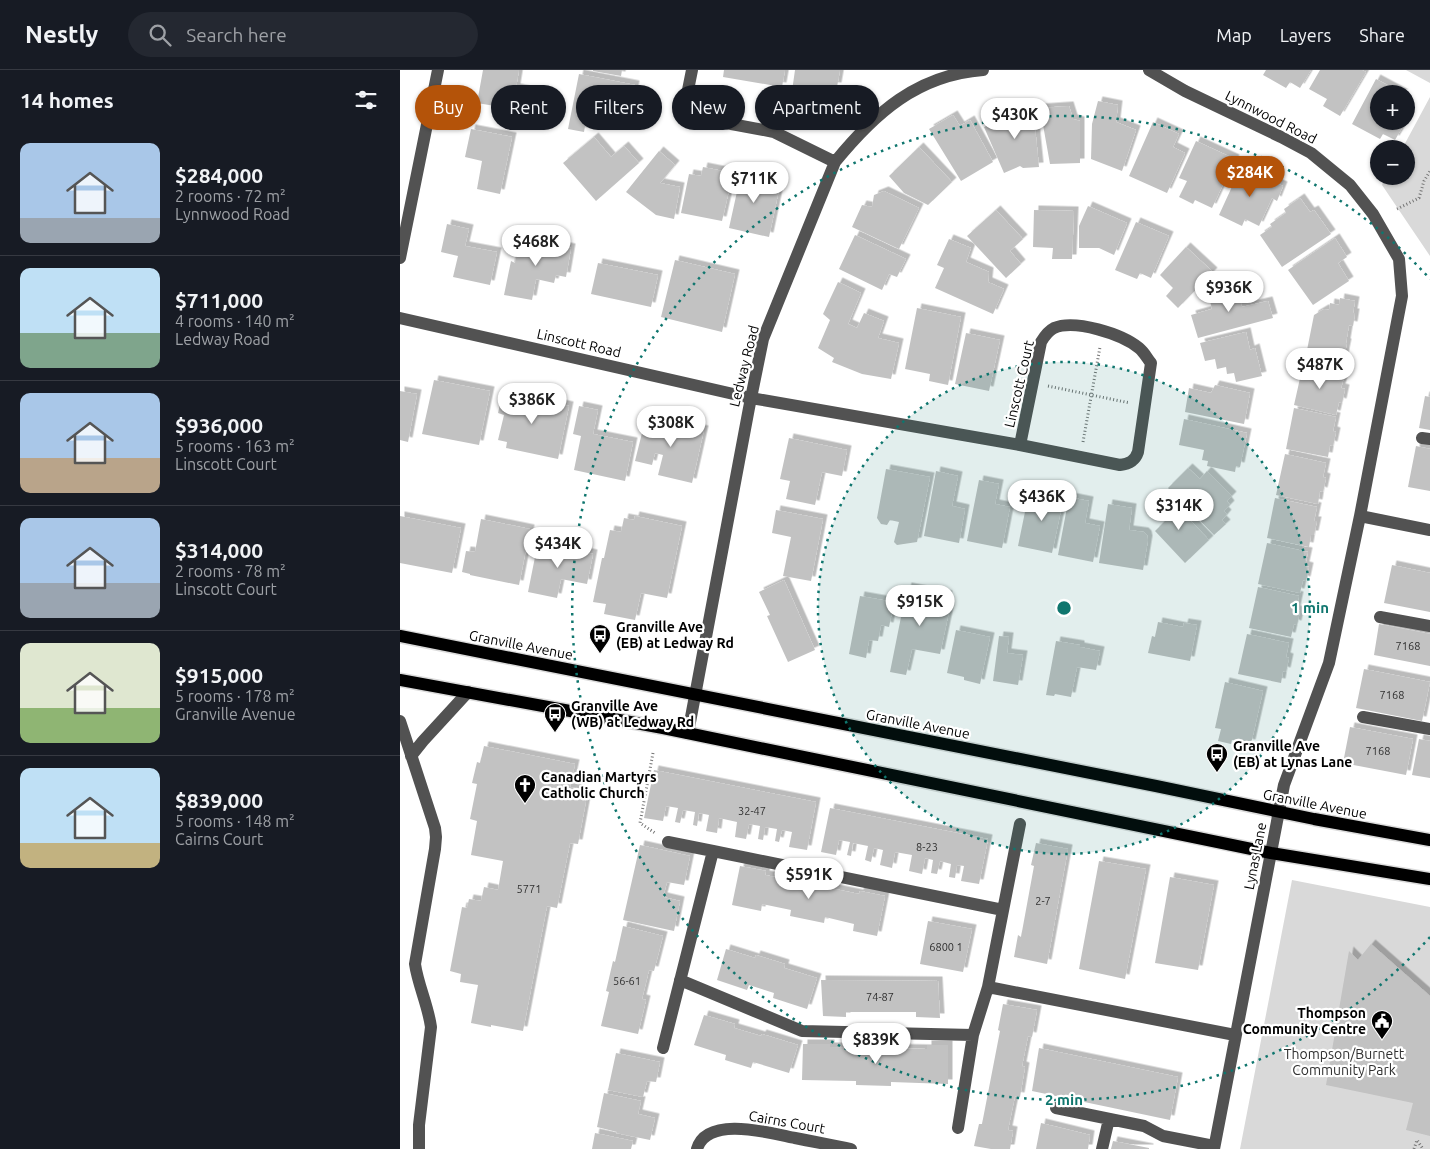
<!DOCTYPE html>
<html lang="en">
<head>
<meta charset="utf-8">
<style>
  :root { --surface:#171b24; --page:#242831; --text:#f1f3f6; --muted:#9ea1a6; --line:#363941; --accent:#b45309 }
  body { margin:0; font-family:Ubuntu,sans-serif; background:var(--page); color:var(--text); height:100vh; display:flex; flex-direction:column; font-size:19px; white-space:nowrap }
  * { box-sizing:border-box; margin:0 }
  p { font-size:16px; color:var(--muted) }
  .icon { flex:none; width:28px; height:28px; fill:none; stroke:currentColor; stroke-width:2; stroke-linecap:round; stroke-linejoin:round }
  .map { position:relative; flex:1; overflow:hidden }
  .sheet { display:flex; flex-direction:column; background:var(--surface); width:400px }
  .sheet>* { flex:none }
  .hud { position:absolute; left:15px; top:15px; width:475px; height:45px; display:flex; gap:10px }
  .fabs { position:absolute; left:970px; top:15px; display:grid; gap:10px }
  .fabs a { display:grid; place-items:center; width:45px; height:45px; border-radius:50%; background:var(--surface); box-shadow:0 1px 4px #0004; font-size:25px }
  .price { position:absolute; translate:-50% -42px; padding:0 11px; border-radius:18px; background:#fff; color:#222; font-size:16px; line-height:32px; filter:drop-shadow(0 1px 2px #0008) }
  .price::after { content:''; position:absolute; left:50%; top:30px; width:15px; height:11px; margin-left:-8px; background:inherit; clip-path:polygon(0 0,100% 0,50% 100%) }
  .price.active { background:var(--accent); color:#fff }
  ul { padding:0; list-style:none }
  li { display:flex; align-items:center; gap:15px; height:125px; padding:0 20px }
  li+li { border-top:1px solid var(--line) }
  li span { display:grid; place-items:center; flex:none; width:140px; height:100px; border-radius:10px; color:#555 }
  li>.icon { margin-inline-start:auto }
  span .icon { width:60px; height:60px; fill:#fffc; stroke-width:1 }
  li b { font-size:21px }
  h2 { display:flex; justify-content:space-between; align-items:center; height:60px; padding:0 20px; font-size:21px }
  .pill { padding:0 18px; border-radius:22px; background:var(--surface); box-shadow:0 1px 4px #0004; font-size:18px; line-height:45px }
  .pill.active { background:var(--accent); color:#fff }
  header { display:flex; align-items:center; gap:30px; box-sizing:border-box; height:70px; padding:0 25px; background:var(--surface); border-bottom:1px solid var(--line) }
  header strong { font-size:24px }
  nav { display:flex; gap:28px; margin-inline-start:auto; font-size:18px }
  .search { width:350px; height:45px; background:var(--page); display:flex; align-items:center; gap:12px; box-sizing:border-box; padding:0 18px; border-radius:28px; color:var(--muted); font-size:19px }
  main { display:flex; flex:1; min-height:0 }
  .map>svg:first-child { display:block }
  .green { fill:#d9d9d9 }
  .building { fill:#c2c2c2; filter:url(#shadow) }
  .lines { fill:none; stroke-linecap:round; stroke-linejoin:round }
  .major-casing { stroke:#dbdbdb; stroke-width:15 }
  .path { stroke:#747474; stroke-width:3; stroke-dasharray:1 2.5; stroke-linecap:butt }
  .minor { stroke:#525252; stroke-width:12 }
  .major { stroke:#000; stroke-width:12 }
  .ring { fill:none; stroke:#0f766e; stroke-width:2.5; stroke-dasharray:2.5 5 }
  .labels { text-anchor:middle; stroke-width:4.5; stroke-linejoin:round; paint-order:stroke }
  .number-label { font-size:11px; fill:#303030 }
  .street-label { font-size:14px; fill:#000; stroke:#fff }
  .poi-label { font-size:14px; font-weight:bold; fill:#000; stroke:#fff; text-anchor:start }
  .park-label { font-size:14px; fill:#303030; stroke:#fff }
  .centre { fill:#0f766e; stroke:#fff; stroke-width:2.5 }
  .ring-label { font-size:15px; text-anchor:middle; font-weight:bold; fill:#0f766e; stroke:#fff; stroke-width:4.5; stroke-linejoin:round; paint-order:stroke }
</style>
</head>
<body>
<header>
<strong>Nestly</strong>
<div class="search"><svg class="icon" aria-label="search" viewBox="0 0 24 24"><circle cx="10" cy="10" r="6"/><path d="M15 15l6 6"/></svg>Search here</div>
<nav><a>Map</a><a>Layers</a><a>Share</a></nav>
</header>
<main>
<section class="sheet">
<h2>14 homes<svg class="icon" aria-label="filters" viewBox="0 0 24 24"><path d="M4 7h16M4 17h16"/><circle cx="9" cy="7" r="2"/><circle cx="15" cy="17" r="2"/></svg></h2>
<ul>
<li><span style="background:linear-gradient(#a9c7e8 75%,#9aa5b1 0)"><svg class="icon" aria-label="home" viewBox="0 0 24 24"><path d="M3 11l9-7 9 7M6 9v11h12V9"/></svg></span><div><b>$284,000</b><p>2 rooms · 72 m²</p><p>Lynnwood Road</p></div></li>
<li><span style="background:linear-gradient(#bfe0f5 65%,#7fa58c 0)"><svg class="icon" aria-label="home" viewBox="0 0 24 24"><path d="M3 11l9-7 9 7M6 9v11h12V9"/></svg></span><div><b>$711,000</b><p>4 rooms · 140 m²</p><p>Ledway Road</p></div></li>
<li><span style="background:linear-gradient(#a9c7e8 65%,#b9a48a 0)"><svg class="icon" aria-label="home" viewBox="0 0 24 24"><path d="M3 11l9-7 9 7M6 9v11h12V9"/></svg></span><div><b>$936,000</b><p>5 rooms · 163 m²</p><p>Linscott Court</p></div></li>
<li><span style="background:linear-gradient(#a9c7e8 65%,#9aa5b1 0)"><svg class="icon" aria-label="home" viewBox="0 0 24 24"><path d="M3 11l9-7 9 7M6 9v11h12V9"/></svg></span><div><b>$314,000</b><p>2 rooms · 78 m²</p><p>Linscott Court</p></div></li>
<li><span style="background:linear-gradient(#dfe7d0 65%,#8fb573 0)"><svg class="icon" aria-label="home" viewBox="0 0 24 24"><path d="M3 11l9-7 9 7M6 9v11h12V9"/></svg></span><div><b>$915,000</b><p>5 rooms · 178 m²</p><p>Granville Avenue</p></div></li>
<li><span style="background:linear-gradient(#bfe0f5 75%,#c2b280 0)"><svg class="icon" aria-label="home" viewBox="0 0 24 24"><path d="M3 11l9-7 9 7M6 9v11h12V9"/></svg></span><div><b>$839,000</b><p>5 rooms · 148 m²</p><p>Cairns Court</p></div></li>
</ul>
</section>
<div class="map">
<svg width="1030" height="1079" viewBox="0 0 1030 1079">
  <defs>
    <filter id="shadow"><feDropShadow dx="4.5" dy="-4.5" stdDeviation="0" flood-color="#0004"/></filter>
  </defs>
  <rect width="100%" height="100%" fill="#fff"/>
  <path class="green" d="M1006,0H1030V13Z
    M1030,27V186L982,115L986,106H1006V79H1002Z
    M892,810L1030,837V1079H840Z"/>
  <path class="building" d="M83,0H119L116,18L135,22L131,42L77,33Z
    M193,0H222L221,6L193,1Z
    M324,0H385L382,17L323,7Z
    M395,0H440L437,17L421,15L419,25L392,21Z
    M866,0H911L900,18L890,12L886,18L863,5Z
    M920,0H962L966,2L940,46L923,36L927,29L909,19Z
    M179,4L235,15L231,36L218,33L214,54L199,52L198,58L185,56L184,62L168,59Z
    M976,9L1004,24H979V51H998L996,55L1002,58L995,70L983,64L980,69L952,54Z
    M698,31L718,35L716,52L736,60L722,101L691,89L692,54Z
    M669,36L673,49L680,51V93L650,94L640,38Z
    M633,37L639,97L623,98L620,96L604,103L584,57L607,47L606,41Z
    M553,45L560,56L570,50L593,92L561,111L529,59Z
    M753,52L779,64L773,77L785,83L767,123L729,106Z
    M71,59L112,67L100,124L77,119L82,91L65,87Z
    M194,67L211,87L224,76L239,93L196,131L163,93Z
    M796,71L835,89L812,138L795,130L793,134L779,127L787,111L779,108Z
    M519,77L552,112L528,135L504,123L489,106Z
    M259,81L275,95L260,113L280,117L274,149L256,145L226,122Z
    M303,97L333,103L322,151L281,143L289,104L301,106Z
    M841,97L883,116L877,131L872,128L859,156L845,149L842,156L819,145Z
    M342,99L364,104L363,111L380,115L369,167L329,158Z
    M484,121L519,138L499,179L452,157L462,135L472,137L474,125Z
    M900,128L910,142L914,140L931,164L882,197L860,165L872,157L870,154L886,143L884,139Z
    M688,136L727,153L714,185L699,178H679V156Z
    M596,140L623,169L610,181L621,194L606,208L567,166Z
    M634,140L674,141L672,189H652L653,178L633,177Z
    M736,152L769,166L751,208L740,203L737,209L715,200Z
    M47,154L69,159L65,176L97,182L90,215L53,207L58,186L41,182Z
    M455,165L506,189L497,207L489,204L482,220L439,199Z
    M120,168L171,178L166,207L156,205L154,213L136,209L132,230L104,225L111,191L115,193Z
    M935,168L947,187L938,193L949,211L913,235L888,200Z
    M549,169L571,178L566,192L589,202L588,212L604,219L593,244L535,218L544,198L537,195Z
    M786,177L813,202L778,238L766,226L773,218L760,205Z
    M275,190L335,204L322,262L261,247Z
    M198,193L258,205L251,237L191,224Z
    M438,212L461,223L448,254L457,258L464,243L484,251L478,268L499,273L491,309L462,304L432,292L434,288L418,278L430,250L423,244Z
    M836,216L842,237L868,231L873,248L798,268L791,245L812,239L808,223Z
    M940,228L955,231L953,243H955L953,256L949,255L946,273H947L942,297L905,290L914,245L924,239L929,240L930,233L939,235Z
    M517,238L561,247L548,315L529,311L530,304L505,299Z
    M846,262L850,280L855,278L862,306L836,312L834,303L827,304L826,297L817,299L815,289L805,291L800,273Z
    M566,263L600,270L589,321L555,314Z
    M903,295L945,304L941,318L945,319L942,333L939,332L936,345L894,335Z
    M34,310L90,321L79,375L22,364Z
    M815,315L850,323L844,354L785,342L789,318L811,323Z
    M0,321L17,324L8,372L0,370Z
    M103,321L169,336L158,389L106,378L107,372L98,370L104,345L98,343Z
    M1025,326L1030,327V360L1019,358Z
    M179,336L198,340L193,364L233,372L225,411L174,400L181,366L173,364Z
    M894,338L936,347L933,361L936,362L933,376L930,375L928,387L886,379Z
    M246,347L304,360L292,413L258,405L263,385L255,383L252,395L235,391Z
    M784,349L847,363L840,397L836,396L835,402L807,396L808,391L802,390L804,380L779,375Z
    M389,368L447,380L442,406L422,402L415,435L386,429L390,411L380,409Z
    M1016,376L1030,379V421L1008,417Z
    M885,384L926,393L923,407L926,408L923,422L920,421L918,434L876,425Z
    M788,398L800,409L807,401L832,426L827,431L830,435L824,441L827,444L822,450L826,454L814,465L768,418Z
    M486,399L530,407L517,472L497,475L494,472L499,452L490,450L487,455L481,454L477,448Z
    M536,401L558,406L552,436L565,439L559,473L524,466Z
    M579,410L599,414L595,434L610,437L602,478L567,471Z
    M637,420L664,426L652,483L618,476L626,437L633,439Z
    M669,427L689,431L685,453L700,456L693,492L658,485Z
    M768,427L809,470L785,493L755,461L765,451L754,439Z
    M875,428L917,437L914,451H917L914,465H911L909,477L867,468Z
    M708,434L732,438L729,460L744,462L747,465L748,470L743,500L699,493Z
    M376,440L423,449L411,511L383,506L391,467L372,463Z
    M0,446L61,458L52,503L0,493Z
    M235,446L282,456L267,528L241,523L235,550L204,544L206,534L193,532L202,488H204L210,460L221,462L224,448L234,450Z
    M81,449L130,459L119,515L70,505V504L62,502L66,481L75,482Z
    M138,472L193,484L187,514L161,509L157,528L128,522Z
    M867,473L908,482L905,496L909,497L906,511L903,510L900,523L858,514Z
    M992,495L1030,503V542L984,533Z
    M384,510L415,580L388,592L367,546L370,545L359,522Z
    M507,517L548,525L545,536L550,537L540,584L512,579L506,605L490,602Z
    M858,517L899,526L896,540L900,541L897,555L894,554L891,567L849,558Z
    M460,526L494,532L489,557L481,555L478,571L469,570L466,588L449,584Z
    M758,552L783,557L784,553L797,555L790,591L748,583L752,566L755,567Z
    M979,554L1030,564V596L974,585Z
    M556,560L590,567L580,614L564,610V607L547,603Z
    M847,564L889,573L886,587L889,588L886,602L883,601L881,613L838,604Z
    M599,566L609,567L607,583L623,585L618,615L593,611Z
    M656,571L680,575V577L700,581L696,600L677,597L671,627L655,624L654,626L646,625Z
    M964,599L1030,612L1022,651L956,638Z
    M825,612L863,621L851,674L832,670L831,674L818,671L821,659L815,658Z
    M950,657L1013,669L1006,705L943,693Z
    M1019,669L1030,671V708L1012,705Z
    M84,676L175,694L170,717L180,719L178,729L186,731L178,774L170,773L157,838L147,836L123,961L91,955V957L71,953L78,915L60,912L61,904L50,901L62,837L67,838L69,829L81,831L84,817L98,820L103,791L71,785L77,751L70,749L77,714L72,713L77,692L80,693Z
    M254,700L416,732L407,780L389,777L392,762L382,760L379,772L375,771L377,759L365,757L363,770L358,769L360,756L349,754L346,769L335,767L337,752L319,748L317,763L306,761L309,745L299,743L297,756L293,755L295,742L283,740L280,753L275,752L278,738L266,736L263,751L244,748Z
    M430,738L588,769L579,814L561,811L564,796L557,795L555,808L549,807L551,794L540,791L537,804L531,803L533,790L525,788L522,804L509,801L512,785L495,782L492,798L480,795L483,780L474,778L471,792L465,790L468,776L453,773L451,786L447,785L450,772L439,770L436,785L421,782Z
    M636,773L668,779L647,894L614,887L618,865L621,867L634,796L631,795Z
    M240,775L290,786L284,815L267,812L263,827L280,831L274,861L223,850Z
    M699,791L746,799L725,909L679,899Z
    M340,796L366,801L365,805L396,811V809L430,816V818L459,824L460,821L485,826L477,866L453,861L454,854L425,847L424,853L390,846L391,840L362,834L361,841L332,835Z
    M770,807L814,815L798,900L755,893Z
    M528,851L572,859L563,902L520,894Z
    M223,856L263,866L254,901L249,900L242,929L246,930L238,964L201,956L209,922L206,921L213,891L215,892Z
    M971,874L1030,926V1066L1006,1060L1013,1033L926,1015L949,881L958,890Z
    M326,879L355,888L356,885L385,894L384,898L417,908L407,939L373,928L374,923L349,915L347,920L317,910Z
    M421,910L538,911L540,948L516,947V942H446V947L423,946Z
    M603,934L637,940L632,967L628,966L622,996L625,997L620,1027L615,1026L608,1060L613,1061L610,1079H591L574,1076L579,1054H582L600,961L598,960Z
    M304,945L335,954L334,958L361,966L362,964L398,975L389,1003L353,992L351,998L325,990L326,985L294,975Z
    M403,974H430V977L527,979V975H548V1014L491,1012V1016L456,1015V1011L402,1010Z
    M639,978L778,1007L770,1050L632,1021Z
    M216,983L260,992L256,1012L247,1011L243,1027L208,1020Z
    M204,1023L241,1031L238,1044L255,1048L250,1070L216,1063L217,1062L197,1057Z
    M641,1053L690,1065L688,1079H636Z
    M195,1063L233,1071L231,1079H192Z
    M713,1071L749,1078V1079H711Z"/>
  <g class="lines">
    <g class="major-casing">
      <path id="major" d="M0,566L756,716L914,749L1030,770
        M0,610L263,658L871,783L1030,809"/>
    </g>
    <path class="path" d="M997,139L1019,128L1024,111L1030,101
      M648,316L730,333
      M683,372L700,277
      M253,683L240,753L255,763
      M1014,1079L1017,1070L1023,1079"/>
    <path class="minor" d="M292,0L283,45L374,62L435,92
      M749,0L785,21L881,67L911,83L950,115L973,144L999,189L1002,226L960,446L929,593L884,715L814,1079
      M0,188L38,0
      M0,248L351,328L620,375L720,395C729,394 735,391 738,382L751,293C747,288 744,282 739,278C722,264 675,249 654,258C648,261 644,267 641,272L620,375
      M1022,368L1030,369
      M960,446L1030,460
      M980,547L1030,556
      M963,647L1030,659
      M0,651L35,758L36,767L35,779L15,894C18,915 28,935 31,957L19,1055V1079
      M288,663L349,338L363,269L435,92C475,43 517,5 583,0
      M11,686L23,671L68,622
      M268,772L313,781
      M280,910L402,961L573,965
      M588,917L835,965
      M263,978L313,781L603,840
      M656,1038L744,1056L763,1066L814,1076
      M558,1058L573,965L588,917L620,754
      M297,1079C307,1045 370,1063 395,1068C414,1072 432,1075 451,1079
      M702,1079L709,1049"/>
    <use href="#major" class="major"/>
  </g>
  <circle cx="664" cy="538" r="246" fill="#0f766e" fill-opacity=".12"/>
  <g class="ring">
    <circle cx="664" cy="538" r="246"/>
    <path d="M1030 867A492 492 0 1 1 1030 209"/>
  </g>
  <defs>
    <g id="bus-pin" transform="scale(1.125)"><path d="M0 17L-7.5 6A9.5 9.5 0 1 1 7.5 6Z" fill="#000" stroke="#fff"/><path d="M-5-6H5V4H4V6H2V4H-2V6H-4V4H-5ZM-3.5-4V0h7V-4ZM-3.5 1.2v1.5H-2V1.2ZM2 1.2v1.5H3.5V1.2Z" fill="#fff"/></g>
    <g id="church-pin" transform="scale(1.125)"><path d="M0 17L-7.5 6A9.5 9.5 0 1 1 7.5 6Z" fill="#000" stroke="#fff"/><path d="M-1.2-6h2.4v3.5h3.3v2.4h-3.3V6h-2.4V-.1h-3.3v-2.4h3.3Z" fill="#fff"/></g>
    <g id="civic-pin" transform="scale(1.125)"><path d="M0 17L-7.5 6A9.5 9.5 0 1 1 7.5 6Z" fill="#000" stroke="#fff"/><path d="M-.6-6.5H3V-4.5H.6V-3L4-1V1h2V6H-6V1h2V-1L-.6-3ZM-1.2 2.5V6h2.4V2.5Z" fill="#fff"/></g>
  </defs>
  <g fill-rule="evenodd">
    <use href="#bus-pin" x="200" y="565"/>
    <use href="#bus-pin" x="155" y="644"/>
    <use href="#bus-pin" x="817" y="684"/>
    <use href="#church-pin" x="125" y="715"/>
    <use href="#civic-pin" x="982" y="951"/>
  </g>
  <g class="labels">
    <g class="number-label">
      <text x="1008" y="580">7168</text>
      <text x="992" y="629">7168</text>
      <text x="978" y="685">7168</text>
      <text x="352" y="745">32-47</text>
      <text x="527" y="781">8-23</text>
      <text x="129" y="823">5771</text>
      <text x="643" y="835">2-7</text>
      <text x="546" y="881">6800 1</text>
      <text x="227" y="915">56-61</text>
      <text x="480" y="931">74-87</text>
    </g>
    <g class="street-label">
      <text transform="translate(871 47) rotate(27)" y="5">Lynnwood Road</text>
      <text transform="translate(179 273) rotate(13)" y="5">Linscott Road</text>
      <text transform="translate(344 296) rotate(-76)" y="5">Ledway Road</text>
      <text transform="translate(619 314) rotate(-77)" y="5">Linscott Court</text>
      <text transform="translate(121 575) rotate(11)" y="5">Granville Avenue</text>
      <text transform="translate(518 654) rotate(11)" y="5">Granville Avenue</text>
      <text transform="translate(915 734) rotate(11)" y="5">Granville Avenue</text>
      <text transform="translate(855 786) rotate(-79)" y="5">Lynas Lane</text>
      <text transform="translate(387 1052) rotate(10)" y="5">Cairns Court</text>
    </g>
    <g class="poi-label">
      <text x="216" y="562">Granville Ave<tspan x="216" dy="16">(EB) at Ledway Rd</tspan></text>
      <text x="171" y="641">Granville Ave<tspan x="171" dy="16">(WB) at Ledway Rd</tspan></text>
      <text x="833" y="681">Granville Ave<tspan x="833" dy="16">(EB) at Lynas Lane</tspan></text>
      <text x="141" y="712">Canadian Martyrs<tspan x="141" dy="16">Catholic Church</tspan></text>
      <text x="966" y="948" text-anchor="end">Thompson<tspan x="966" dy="16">Community Centre</tspan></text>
    </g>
    <g class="park-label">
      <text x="944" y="989">Thompson/Burnett<tspan x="944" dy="16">Community Park</tspan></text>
    </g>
  </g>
  <circle cx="664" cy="538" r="8" class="centre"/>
  <g class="ring-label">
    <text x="910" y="543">1 min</text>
    <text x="664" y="1035">2 min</text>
  </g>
</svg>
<div class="fabs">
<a>+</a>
<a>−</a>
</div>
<b class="price" style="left:615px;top:70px">$430K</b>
<b class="price active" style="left:850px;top:128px">$284K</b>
<b class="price" style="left:354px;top:134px">$711K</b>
<b class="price" style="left:136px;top:197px">$468K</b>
<b class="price" style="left:829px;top:243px">$936K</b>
<b class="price" style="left:920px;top:320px">$487K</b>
<b class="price" style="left:132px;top:355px">$386K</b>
<b class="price" style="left:271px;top:378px">$308K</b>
<b class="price" style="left:642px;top:452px">$436K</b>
<b class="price" style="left:779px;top:461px">$314K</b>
<b class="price" style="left:158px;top:499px">$434K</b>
<b class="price" style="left:520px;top:557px">$915K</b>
<b class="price" style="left:409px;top:830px">$591K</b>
<b class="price" style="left:476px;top:995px">$839K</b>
<div class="hud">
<a class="pill active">Buy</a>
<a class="pill">Rent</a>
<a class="pill">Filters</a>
<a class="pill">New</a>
<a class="pill">Apartment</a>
</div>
</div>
</main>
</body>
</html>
